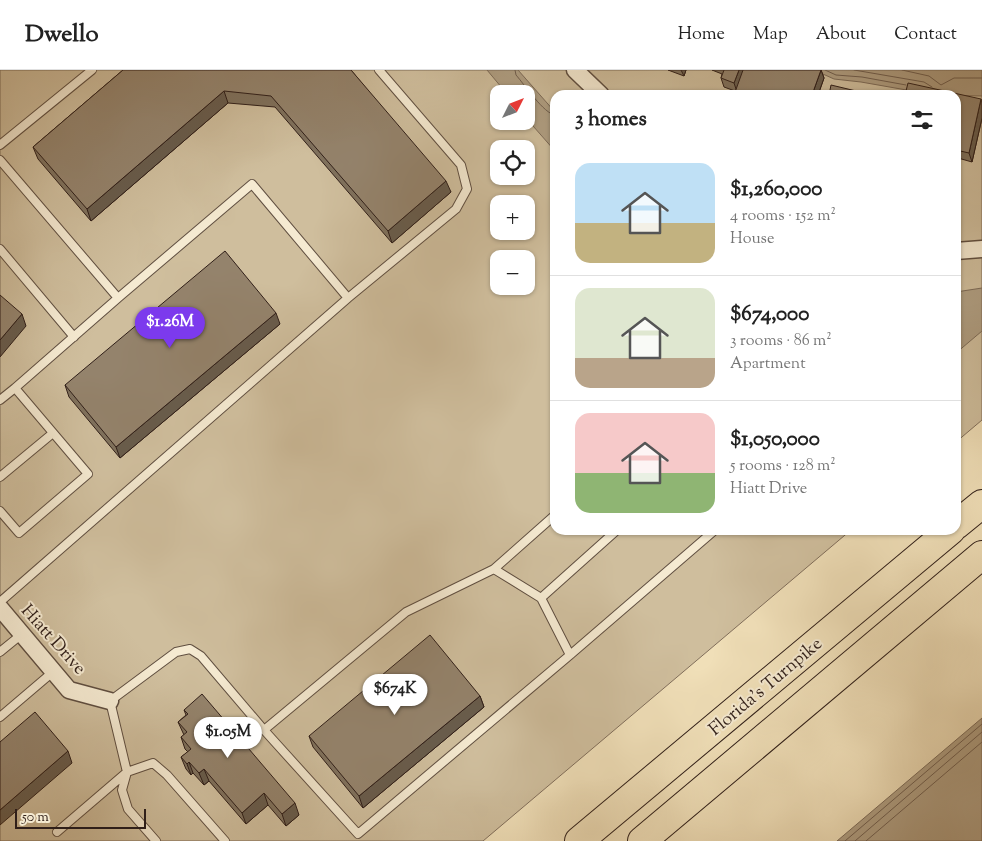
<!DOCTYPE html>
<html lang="en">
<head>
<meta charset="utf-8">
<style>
  :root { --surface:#fff; --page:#f6f6f6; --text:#222; --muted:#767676; --line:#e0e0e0; --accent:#7c3aed }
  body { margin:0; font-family:"Sorts Mill Goudy",serif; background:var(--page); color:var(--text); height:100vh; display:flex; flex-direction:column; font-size:19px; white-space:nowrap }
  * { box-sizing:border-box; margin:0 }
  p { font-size:16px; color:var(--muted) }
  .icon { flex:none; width:28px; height:28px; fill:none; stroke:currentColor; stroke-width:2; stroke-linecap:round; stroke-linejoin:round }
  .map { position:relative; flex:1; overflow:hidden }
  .details { position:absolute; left:550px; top:20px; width:411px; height:445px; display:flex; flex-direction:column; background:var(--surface); border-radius:15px; box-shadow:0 1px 4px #0004 }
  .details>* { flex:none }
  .needle { width:32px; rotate:48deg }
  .fabs { position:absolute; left:490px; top:15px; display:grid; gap:10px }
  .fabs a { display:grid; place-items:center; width:45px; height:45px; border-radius:10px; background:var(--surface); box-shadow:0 1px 4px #0004; font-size:25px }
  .scale { position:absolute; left:15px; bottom:12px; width:131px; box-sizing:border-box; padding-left:5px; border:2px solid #301f19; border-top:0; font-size:14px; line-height:18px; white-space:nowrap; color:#301f19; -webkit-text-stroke:4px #f5ead1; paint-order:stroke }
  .price { position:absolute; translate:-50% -42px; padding:0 11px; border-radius:18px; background:#fff; color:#222; font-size:16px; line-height:32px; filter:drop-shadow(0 1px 2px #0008) }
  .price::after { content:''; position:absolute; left:50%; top:30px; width:15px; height:11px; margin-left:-8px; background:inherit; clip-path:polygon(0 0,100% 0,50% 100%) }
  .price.on { background:var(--accent); color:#fff }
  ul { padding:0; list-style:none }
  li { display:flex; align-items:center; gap:15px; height:125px; padding:0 25px }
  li+li { border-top:1px solid var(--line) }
  li span { display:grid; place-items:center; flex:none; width:140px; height:100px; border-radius:15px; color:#555 }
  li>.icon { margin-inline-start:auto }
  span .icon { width:60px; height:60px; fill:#fffc; stroke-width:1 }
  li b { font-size:21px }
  h2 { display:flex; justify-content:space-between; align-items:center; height:60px; padding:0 25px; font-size:21px }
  header { display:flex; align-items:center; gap:30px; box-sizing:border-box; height:70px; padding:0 25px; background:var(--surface); border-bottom:1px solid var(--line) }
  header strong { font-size:24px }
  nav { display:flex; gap:28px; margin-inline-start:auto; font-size:18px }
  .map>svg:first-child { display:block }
  .green { fill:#cfbe9d; stroke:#806e5b; fill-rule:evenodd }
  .water { fill:#af9e82; stroke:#7c6b58 }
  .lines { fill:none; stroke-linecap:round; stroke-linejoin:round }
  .shore { stroke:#705e4e; stroke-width:1 }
  .service-casing { stroke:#604f41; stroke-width:10 }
  .minor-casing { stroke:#604f41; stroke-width:19 }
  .motorway-casing { stroke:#301f19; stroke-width:30 }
  .service { stroke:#f5ead1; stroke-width:8 }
  .minor { stroke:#f5ead1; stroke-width:16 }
  .motorway { stroke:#f0dfb8; stroke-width:28 }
  .wall { fill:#7f715d; stroke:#301f19 }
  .shaded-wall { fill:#685c4c; stroke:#301f19 }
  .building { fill:#94836c; stroke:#301f19 }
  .labels { text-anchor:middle; stroke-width:4; stroke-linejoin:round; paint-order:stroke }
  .street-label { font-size:18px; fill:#301f19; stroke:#f5ead1 }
</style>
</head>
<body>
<header>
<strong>Dwello</strong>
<nav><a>Home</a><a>Map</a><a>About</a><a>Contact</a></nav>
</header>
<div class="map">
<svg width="982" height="771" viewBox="0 0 982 771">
  <rect width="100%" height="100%" fill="#f0dfb8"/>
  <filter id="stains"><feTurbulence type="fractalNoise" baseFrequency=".004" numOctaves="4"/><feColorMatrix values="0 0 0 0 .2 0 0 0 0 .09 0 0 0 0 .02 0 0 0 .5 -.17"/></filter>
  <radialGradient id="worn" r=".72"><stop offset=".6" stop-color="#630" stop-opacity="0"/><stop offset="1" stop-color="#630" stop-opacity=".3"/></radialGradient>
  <path class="green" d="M0,0H982V350L956,372V25H555V460H851L483,771H0ZM499,24H526V51H499ZM499,79H526V106H499ZM499,134H526V161H499ZM499,189H526V216H499Z"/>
  <path class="water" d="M487,0H518L555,42V81L526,48V24H507Z
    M814,0H982V26L935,25L861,12L834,9Z
    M982,218V261L956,283V222Z
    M982,648V771H837Z"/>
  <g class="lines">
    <path class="shore" d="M515,0L516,5C524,14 544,44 555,45
      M825,0L836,5L862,7L906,15
      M854,0L924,12L932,17
      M902,0L929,6L941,15L954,8H982
      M845,771L982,654
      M855,771L982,662
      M866,771L982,672"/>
    <g class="service-casing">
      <path id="service" d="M0,75L92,0
        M0,90L118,228L252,114L348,228L456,139L467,119L461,95L379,0
        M0,179L74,267
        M15,318L118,228
        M0,330L15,318L88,404L19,463L0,441
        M0,407L53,363
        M494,499L541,528L570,585
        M541,528L617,460
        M0,532L348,228
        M0,582L22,564
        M0,647L54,601
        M264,660L406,542L494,499L555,445
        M57,762L127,702L110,631L176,582L190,579L201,586L264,660L358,764L570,585L715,460
        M156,771L128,739L122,720L127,702L153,693L167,705L225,771"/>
    </g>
    <g class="minor-casing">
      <path id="minor" d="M575,0L601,25
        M956,181L982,179
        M0,538L69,620L110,631"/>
    </g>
    <g class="motorway-casing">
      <path id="motorway" d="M956,455L982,434
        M579,771L951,460
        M642,771L982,485"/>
    </g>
    <use href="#service" class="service"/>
    <use href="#minor" class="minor"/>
    <use href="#motorway" class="motorway"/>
  </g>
  <path class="wall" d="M123,0H351L451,122L392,173L275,37L228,33L91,151L38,89L33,77Z
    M668,0H686L684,6Z
    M712,0H821L824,8L818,25H734L735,21L724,17L721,8L722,4Z
    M956,25L982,33V48L972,92L958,88L956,82Z
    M280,254L120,388L69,327L65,315Z
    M480,626L484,637L363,738L313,677L309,666Z
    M184,640L299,745L286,756L268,735L246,754L209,711L204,715L193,703L191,705L186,699L181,687L188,682L185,679L181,667L184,665L178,652L186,645Z"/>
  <path class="shaded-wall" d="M681,0H686L684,6Z
    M739,0H745L737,22L734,13Z
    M821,0L824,8L818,25H812Z
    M224,21L228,33L91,151L87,139Z
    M981,29L982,33V48L972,92L969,83Z
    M446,111L451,122L392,173L388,161Z
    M276,243L280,254L120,388L116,377Z
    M22,244L26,256L0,287V270Z
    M480,626L484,637L363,738L359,726Z
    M68,681L72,693L0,755V740Z
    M189,692L193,703L191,705L187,694Z
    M204,699L209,711L204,715L199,703Z
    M264,723L268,735L246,754L242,743Z
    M295,733L299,745L286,756L282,744Z"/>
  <path class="building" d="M123,0H351L446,111L388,161L271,26L224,21L87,139L33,77Z
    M724,0H739L734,13L721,8Z
    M743,0H821L812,25H764L753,21L751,25H734Z
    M908,13L981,29L969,83L956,80V75L958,68H956V25H905Z
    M831,15L873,25H829Z
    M225,181L276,243L116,377L65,315Z
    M0,225L22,244L0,270Z
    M430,565L480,626L359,726L309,666Z
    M202,624L295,733L282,744L264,723L242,743L204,699L199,703L189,692L187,694L181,687L191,679L181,667L187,662L178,652L188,644L184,640Z
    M35,642L68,681L0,740V672Z"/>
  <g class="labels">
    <g class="street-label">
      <text transform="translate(54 569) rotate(48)" y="6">Hiatt Drive</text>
      <text transform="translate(765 616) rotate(-40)" y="6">Florida's Turnpike</text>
    </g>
  </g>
  <rect width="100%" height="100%" filter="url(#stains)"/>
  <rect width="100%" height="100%" fill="url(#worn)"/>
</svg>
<div class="fabs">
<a><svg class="needle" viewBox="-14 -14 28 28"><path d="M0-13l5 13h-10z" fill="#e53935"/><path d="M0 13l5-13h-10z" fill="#767676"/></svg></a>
<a><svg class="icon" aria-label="locate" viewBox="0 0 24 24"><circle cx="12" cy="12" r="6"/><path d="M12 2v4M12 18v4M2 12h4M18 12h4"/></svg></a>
<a>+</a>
<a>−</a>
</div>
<div class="scale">50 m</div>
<b class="price on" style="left:170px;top:279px">$1.26M</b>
<b class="price" style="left:395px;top:646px">$674K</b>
<b class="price" style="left:228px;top:689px">$1.05M</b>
<section class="details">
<h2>3 homes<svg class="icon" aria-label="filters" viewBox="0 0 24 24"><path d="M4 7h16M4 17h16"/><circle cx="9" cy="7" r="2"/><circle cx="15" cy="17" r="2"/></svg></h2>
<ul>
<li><span style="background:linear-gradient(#bfe0f5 60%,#c2b280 0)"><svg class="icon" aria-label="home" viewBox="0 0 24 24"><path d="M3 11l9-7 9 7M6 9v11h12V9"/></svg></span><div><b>$1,260,000</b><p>4 rooms · 152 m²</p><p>House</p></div></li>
<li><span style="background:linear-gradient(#dfe7d0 70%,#b9a48a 0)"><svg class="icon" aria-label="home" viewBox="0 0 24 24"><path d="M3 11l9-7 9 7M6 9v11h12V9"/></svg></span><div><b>$674,000</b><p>3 rooms · 86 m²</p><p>Apartment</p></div></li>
<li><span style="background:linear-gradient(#f6c9c9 60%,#8fb573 0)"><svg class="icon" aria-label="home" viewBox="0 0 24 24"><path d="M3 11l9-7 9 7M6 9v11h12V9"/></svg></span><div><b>$1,050,000</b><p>5 rooms · 128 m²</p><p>Hiatt Drive</p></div></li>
</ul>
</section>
</div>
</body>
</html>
